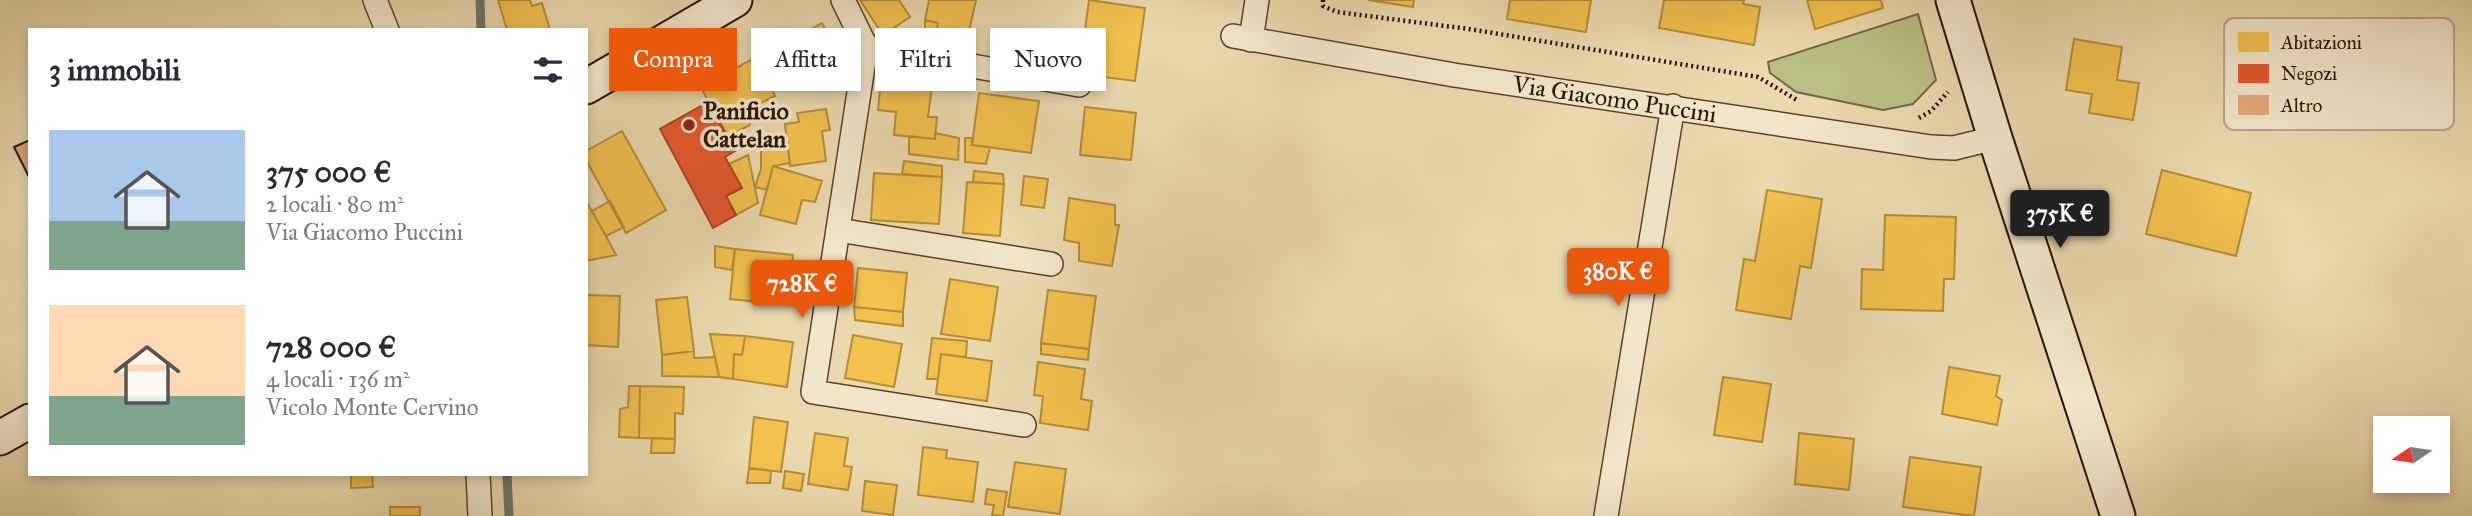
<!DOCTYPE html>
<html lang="it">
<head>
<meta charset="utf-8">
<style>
  :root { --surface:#fff; --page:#f2f2f3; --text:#2b2b33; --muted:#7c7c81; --accent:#ea580c }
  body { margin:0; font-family:"IM FELL Great Primer",serif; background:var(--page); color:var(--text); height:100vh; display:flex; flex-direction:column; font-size:26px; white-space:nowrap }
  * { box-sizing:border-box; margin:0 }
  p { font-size:23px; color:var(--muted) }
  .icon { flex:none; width:38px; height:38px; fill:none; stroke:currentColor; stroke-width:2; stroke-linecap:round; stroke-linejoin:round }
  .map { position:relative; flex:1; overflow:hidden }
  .details { position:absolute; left:28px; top:28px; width:560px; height:448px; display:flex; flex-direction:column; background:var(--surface); border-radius:0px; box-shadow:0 4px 10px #0003 }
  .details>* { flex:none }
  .banner { position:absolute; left:609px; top:28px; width:665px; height:63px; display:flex; gap:14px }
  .needle { width:46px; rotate:257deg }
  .tools { position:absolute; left:2373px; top:416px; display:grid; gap:14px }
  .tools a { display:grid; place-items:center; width:77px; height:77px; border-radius:0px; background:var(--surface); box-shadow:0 4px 10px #0003; font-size:35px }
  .price { position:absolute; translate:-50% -60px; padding:0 16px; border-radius:7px; background:var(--accent); color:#fff; font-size:23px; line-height:46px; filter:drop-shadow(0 2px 4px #0008) }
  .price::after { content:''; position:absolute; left:50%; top:42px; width:21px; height:16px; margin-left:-10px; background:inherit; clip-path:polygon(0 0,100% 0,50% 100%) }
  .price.current { background:#222; color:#fff }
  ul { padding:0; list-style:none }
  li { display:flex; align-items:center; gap:21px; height:175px; padding:0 21px }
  li span { display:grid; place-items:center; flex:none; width:196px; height:140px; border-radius:0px; color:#555 }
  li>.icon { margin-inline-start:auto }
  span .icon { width:84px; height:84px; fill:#fffc; stroke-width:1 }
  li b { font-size:30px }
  h2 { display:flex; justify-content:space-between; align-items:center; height:84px; padding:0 21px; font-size:30px }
  .tag { padding:0 24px; border-radius:0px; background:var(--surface); box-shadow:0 4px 10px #0003; font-size:24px; line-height:63px }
  .tag.current { background:var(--accent); color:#fff }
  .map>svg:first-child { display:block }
  .green { fill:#bbbe87; stroke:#706844; stroke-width:2 }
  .homes { fill:#f2c14e; stroke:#b58d37; stroke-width:2 }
  .shops { fill:#e4572e; stroke:#ab4320; stroke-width:2 }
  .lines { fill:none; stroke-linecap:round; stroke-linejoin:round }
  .stream { stroke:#6a7769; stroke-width:9 }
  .building { fill:#e4a77b; stroke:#261300; stroke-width:2 }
  .street-casing { stroke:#57442b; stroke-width:26 }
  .secondary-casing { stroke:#261300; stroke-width:37 }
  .path { stroke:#261300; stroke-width:4.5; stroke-dasharray:2 3.5; stroke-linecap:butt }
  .street { stroke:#f1e6ca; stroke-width:23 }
  .secondary { stroke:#f1e6ca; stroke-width:33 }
  .poi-dot { fill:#8f2418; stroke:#f1e6ca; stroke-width:2.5 }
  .labels { text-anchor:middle; stroke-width:7; stroke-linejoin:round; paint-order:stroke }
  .street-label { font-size:24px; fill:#261300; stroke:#f1e6ca }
  .poi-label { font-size:24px; font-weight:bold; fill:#261300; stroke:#f1e6ca; text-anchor:start }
  .key { fill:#f1e6ca; stroke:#b4a78d; stroke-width:2 }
  .key-label { font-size:19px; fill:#261300 }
</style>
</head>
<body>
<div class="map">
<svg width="2472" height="516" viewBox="0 0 2472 516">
  <rect width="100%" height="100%" fill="#ead9ad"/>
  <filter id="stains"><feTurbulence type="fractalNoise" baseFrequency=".00286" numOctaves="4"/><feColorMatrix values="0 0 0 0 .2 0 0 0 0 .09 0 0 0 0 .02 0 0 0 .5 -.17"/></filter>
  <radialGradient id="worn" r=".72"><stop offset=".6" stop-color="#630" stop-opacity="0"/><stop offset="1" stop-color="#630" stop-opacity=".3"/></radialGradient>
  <path class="green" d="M1918,14L1936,80L1913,104L1883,110L1796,92L1770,73L1768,62Z"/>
  <path class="homes" d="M498,0H530L532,6L542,3L550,30H507Z
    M860,0H899L910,17L883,35Z
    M929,0H976L966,45L935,38L938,23L925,20Z
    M1089,0L1145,8L1135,81L1079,74Z
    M1368,0H1414L1413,7Z
    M1510,0H1591L1586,32L1507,19Z
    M1664,0H1744L1743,4L1760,7L1754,45L1659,28Z
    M1807,0H1881L1883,8L1815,29Z
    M925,20L938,23L935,38H925Z
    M822,23L840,56L790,83L772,50Z
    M2074,39L2122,47L2117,80L2139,83L2133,120L2089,113L2092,94L2066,90Z
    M756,57L775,96L755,106L748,119L750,125L728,136L701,88Z
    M881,81L932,86L928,117H937L935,139L894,135L896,112L878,110Z
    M979,93L1039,101L1031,153L972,145Z
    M1085,107L1136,113L1131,160L1080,155Z
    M826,109L830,130L822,131L826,161L790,166L785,124L799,122L797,113Z
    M622,131L666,210L626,233L586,160V151Z
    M935,133L959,138L958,160L909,154V136L935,139Z
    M787,137L790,163L773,166L767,190L755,187L761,169V140Z
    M965,138H972V145L990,147L986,164L965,162Z
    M748,155L758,203L736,215L726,196L742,188L729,164Z
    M904,161L942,166V177L902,174Z
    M773,166L822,181L815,202L802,200L796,224L760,215Z
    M2162,170L2251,193L2236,256L2146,234Z
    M974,171L1003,174L1004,184L973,182Z
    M874,173L942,177L939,224L871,220Z
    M1024,176L1048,179L1044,208L1021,205Z
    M967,182L1004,184L1000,236L963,233Z
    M1767,190L1822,199L1811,268L1800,266L1791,319L1736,310L1744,259L1755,261Z
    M1069,198L1115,205V225H1119L1112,266L1079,261V243L1064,240Z
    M586,201L606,236L616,255L586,261Z
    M610,201L624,227L606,236L592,211Z
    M1885,215L1956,217L1954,279H1944L1943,311L1861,309L1862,269L1883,270Z
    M715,246L735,249L732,270L715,267Z
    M735,249L793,255L788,305L730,299Z
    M858,268L907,273L903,312L854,307Z
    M950,279L998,287L990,341L941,334Z
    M1048,290L1096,296L1089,349L1041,343Z
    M586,295L620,296L618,347L586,345Z
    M687,297L694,351L662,355L656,300Z
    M854,307L903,312V326L855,320Z
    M710,334L745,336L742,355L734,354L733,379L719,377Z
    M853,335L902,344L894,387L845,378Z
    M745,336L793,342L787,387L733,379L734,354L742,355Z
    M932,338L967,341L966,357L941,354L938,379H927Z
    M1041,343L1089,349L1088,360L1041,354Z
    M694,351V358L715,357L719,377L662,376V355Z
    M941,354L992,361L987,401L936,394Z
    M1038,362L1085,369L1081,399L1092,401L1088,430L1040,423L1043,396L1034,395Z
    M1949,367L2000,376L1996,396L2002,400L1997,425L1942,414Z
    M1723,377L1771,384L1762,442L1714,435Z
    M629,386H640L639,438L619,437L620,409L628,407Z
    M640,386L684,387L683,414L675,413V439L639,438Z
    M754,417L788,422L781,472L749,468Z
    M815,433L848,438L844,466L852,467L848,490L808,484Z
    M1799,433L1854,439L1849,490L1795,484Z
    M652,438L675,439L674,453H651Z
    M923,447L947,450L946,458L978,462L973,502L918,495Z
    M1910,457L1981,467L1974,516L1903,507Z
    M1015,462L1066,469L1060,514L1008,507Z
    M749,468L771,471L770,483H747Z
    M785,471L804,474L801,491L783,488Z
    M351,474H372L373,487L351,488Z
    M865,481L897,485L893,515L862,511Z
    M987,489L1007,492L1003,516L992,515L994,505L985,504Z
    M390,507H420V516H390Z"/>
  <path class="shops" d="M708,102L735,151L725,157L742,188L726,196L736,215L713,228L660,129Z"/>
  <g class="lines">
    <path class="stream" d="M480,0L481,30
      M507,474L509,516"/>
  </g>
  <path class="building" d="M30,140V179L14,147Z"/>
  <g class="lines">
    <g class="street-casing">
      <g id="street">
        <path d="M375,0L387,30"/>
        <path d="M843,0L866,47L813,392L1024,425"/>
        <path id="s1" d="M1233,36L1454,75L1931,147L1954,148L1995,138"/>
        <path d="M1251,40L1257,0"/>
        <path d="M866,47L1079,85"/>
        <path d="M838,230L1051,264"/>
        <path d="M478,474L480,516"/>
        <path d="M1606,516L1673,106"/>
      </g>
    </g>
    <g class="secondary-casing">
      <path id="secondary" d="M1953,0L1995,138L2118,516
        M586,87L735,0
        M0,438L30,421"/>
    </g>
    <path class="path" d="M1323,0V6L1337,12L1469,29L1758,77L1797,100
      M1919,118L1931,111L1948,92"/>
    <use href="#street" class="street"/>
    <use href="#secondary" class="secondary"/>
  </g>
  <circle class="poi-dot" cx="689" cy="125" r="7"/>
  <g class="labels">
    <g class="street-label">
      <text dy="8" stroke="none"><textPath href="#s1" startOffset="387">Via Giacomo Puccini</textPath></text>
    </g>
    <g class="poi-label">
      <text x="703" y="119">Panificio<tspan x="703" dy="28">Cattelan</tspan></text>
    </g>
  </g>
  <rect x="2224" y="18" width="230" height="112" rx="10" class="key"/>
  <rect x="2238" y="32" width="31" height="20" fill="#f2c14e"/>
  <rect x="2238" y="64" width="31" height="19" fill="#e4572e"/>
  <rect x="2238" y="95" width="31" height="20" fill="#e4a77b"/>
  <g class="key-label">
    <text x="2281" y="49">Abitazioni</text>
    <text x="2281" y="80">Negozi</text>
    <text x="2281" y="112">Altro</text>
  </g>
  <rect width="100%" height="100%" filter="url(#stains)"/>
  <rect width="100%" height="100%" fill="url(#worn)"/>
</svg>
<div class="tools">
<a><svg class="needle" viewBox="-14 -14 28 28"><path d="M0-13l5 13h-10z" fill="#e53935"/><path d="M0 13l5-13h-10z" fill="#7c7c81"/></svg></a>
</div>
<b class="price current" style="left:2060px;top:250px">375K €</b>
<b class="price" style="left:1618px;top:308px">380K €</b>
<b class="price" style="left:802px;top:320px">728K €</b>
<div class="banner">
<a class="tag current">Compra</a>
<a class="tag">Affitta</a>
<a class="tag">Filtri</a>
<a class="tag">Nuovo</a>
</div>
<section class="details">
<h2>3 immobili<svg class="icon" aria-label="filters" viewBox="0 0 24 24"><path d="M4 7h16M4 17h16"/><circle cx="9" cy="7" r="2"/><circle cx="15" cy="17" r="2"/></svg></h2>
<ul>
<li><span style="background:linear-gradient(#a9c7e8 65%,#7fa58c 0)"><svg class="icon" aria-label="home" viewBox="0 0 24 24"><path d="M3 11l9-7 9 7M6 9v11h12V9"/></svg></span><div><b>375 000 €</b><p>2 locali · 80 m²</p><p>Via Giacomo Puccini</p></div></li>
<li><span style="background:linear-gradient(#ffd9b3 65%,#7fa58c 0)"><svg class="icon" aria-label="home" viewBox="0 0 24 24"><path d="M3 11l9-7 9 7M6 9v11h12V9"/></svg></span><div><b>728 000 €</b><p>4 locali · 136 m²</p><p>Vicolo Monte Cervino</p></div></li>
</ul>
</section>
</div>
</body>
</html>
